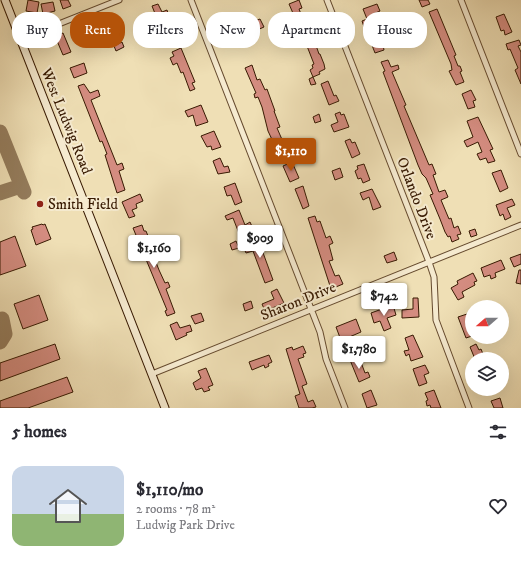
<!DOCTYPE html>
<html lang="en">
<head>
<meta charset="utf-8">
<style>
  :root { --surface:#fff; --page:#f7f7f7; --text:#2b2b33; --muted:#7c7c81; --line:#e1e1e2; --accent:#b45309 }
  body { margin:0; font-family:"IM FELL DW Pica",serif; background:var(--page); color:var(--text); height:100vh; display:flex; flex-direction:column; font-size:15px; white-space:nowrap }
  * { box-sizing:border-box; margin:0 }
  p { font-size:13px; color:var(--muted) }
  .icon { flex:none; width:22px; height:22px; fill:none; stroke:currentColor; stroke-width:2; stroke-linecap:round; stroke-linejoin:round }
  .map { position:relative; height:408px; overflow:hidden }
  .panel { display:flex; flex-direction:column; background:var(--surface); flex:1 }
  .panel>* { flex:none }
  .top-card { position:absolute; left:12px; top:12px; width:497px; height:36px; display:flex; gap:8px }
  .needle { width:26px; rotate:250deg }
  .controls { position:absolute; left:465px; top:300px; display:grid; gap:8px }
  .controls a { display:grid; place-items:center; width:44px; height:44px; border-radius:50%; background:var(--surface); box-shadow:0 4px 16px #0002; font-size:20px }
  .price { position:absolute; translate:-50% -34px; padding:0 9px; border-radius:4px; background:#fff; color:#222; font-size:13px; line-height:26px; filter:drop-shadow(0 1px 2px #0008) }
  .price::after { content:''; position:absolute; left:50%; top:24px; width:12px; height:9px; margin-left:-6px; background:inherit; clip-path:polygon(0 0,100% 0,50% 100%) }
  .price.on { background:var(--accent); color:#fff }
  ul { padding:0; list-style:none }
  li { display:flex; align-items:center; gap:12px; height:100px; padding:0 12px }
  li+li { border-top:1px solid var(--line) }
  li span { display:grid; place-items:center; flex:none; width:112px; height:80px; border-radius:12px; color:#555 }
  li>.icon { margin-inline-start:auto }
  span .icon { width:48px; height:48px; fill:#fffc; stroke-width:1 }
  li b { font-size:17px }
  h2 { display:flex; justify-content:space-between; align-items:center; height:48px; padding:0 12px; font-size:17px }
  .chip { padding:0 14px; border-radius:16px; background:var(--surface); box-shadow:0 4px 16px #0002; font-size:14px; line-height:36px }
  .chip.on { background:var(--accent); color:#fff }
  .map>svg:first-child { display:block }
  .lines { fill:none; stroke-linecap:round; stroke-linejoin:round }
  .taxiway { stroke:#947c5c; stroke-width:15 }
  .building { fill:#d48c80; stroke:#381a02 }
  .street-casing { stroke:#664b2f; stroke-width:7 }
  .secondary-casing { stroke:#381a02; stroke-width:9 }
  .street { stroke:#f5eacf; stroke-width:5 }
  .secondary { stroke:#f5eacf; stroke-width:7 }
  .poi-dot { fill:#8f2418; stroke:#f5eacf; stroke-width:1.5 }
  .labels { text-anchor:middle; stroke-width:4; stroke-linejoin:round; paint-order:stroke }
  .street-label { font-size:15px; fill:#381a02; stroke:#f5eacf }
  .poi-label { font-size:15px; fill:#381a02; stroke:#f5eacf; text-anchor:start }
</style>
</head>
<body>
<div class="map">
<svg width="521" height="408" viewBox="0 0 521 408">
  <rect width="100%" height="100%" fill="#efdfb5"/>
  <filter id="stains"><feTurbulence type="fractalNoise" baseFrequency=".005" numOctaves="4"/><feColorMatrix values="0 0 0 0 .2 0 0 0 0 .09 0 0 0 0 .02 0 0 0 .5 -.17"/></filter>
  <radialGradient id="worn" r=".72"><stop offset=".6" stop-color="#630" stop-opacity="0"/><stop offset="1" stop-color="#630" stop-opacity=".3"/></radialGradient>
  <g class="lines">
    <path class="taxiway" d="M0,132L24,192
      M0,193L21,186
      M0,342L5,334L2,319"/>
  </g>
  <path class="building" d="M28,0L39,2L37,13L26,11Z
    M60,0H68L71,6L63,9Z
    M299,0L302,8L299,9L307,29L308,28L311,34H312L319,54H320L324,64L325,69L319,72L320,74L313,77L310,70L313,68L312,65L314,64L305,41L299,44L296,37L302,34L289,4Z
    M419,0H428L430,4L422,7Z
    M53,2L55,11L43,14L41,4Z
    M158,4L162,12L167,10L169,17L158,21L152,6Z
    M377,4L380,11L373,14L376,22L364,27L362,21L367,19L363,9Z
    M437,9L456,55L454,56L458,66H460L462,71L460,72L464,82L456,85L449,71L452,70L451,64L429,12Z
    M504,14L512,32L505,35L504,30L501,31L496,17Z
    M236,15L240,26L243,25L245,31L242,32L245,39L234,44L227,19Z
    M260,19L264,27L255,31L252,22Z
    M379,31L386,44L383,45L384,50L375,53L368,35Z
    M63,33L71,52L63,55L55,36Z
    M519,40L521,45L518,46L521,52V84L515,70L518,68L510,49L508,50L506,44Z
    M122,42L124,47L116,51L114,46Z
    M181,48L195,82L192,83L195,89L190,91L183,72L181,73L177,63L173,65L170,58L174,56L172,52Z
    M388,60L391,67L398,65L399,69L392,72L406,105L404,106L429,165L432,164L436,174L433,175L439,192L445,190L448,197L441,200L449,219L451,218L454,228L458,226L461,234L457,235L459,239L452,242L450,236L448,237L445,232L440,219L430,195L433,194L426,178L422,174L418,165L383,72L385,71L381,62Z
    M84,63L87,73L74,78L70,68Z
    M252,65L257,80L260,79L265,90L267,89L275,111H274L280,127L277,128L287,151L281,153L279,149H278L276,145L275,146L268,131L262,107L258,97L255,98L254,94L256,93L245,68Z
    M313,77L316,84L311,85L309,79Z
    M328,81L334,96L336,95L339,101L329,105L321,84Z
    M84,84L90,93L98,90L100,96L91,100L117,165L122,163L124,169L119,171L125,190L117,193L105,155L107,154L102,141L100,142L78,86Z
    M471,90L476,100L473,101L475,107L468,109L462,94Z
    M201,105L208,122L196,126L193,115L188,117L185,111Z
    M340,112L341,115L344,114L349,127L334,132L331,125L338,122L335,114Z
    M319,114L321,121L315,123L313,117Z
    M478,117L493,149L490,150L495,161L488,163L486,158L480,160L477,154L482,152L478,142L467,147L464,141L473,137L467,121Z
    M214,131L221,147L212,150L211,146L207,147L201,136Z
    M350,139L352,143L355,142L360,154L352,158L345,141Z
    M220,158L224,167L228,166L230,172L218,174L213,161Z
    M292,162L299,178L290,182L283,166Z
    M364,164L370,180L363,183L361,178L358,179L355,171L358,169L357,166Z
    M340,168L343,177L335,180L332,171Z
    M501,170L508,188L500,192L492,173Z
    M235,183L242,202L235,205L231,195L227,196L224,187Z
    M303,186L309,206L303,209L295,189Z
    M372,189L381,207L373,210L369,197L363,200L360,193Z
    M140,194L143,201L136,204L137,208L132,210L135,216L129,218L122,202Z
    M512,199L515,205L507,208L511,217L505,220L503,214L500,216L496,205Z
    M239,210L245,225L250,222L254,231L240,236L233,218L227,220L225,216Z
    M315,216L317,222L320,221L326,238L330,236L333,243L329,245L333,260L329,261L335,276L339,275L343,284L331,289L308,218Z
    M42,224L43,225L45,224L51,239L36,245L31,230L33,229L32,227Z
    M142,225L144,231H146L148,236L146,237L159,270L165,283L168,282L170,287L166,289L175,313L167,316L165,311L167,310L133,228Z
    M475,229L477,235L471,237L469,231Z
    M15,236L26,266L0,275V242Z
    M258,239L273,280L265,283L253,251L246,253L243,246Z
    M236,241L239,248L232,250L230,244Z
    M394,252L397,260L387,263L384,256Z
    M521,254V264L514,267L510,258Z
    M501,260L505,269L495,273L496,277L491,279L490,275L484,277L481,268Z
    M519,270H521V284L516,283Z
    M473,273L477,281L474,282L475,285L462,292L464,297L458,300L451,288L458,284L457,281Z
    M277,289L284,303L265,311L262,304L274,299L271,292Z
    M39,295L48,320L23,329L14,304Z
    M413,298H418L419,317L402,318V310L413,309Z
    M251,301L253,308L245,311L243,304Z
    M393,305L396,315L387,318L391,328L384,331L380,321L374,323L371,313Z
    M201,313L204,321L195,324L191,316Z
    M467,314L470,324L472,323V336L466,338L458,317Z
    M356,319L361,332L347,338L348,341L342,343L336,327Z
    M177,322L180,328L190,325L192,331L186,333L187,335L176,340L170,325Z
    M413,335L423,357L411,361L409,354L406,356L404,351L409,350L405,338Z
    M55,344L60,359L0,381V363Z
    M476,344L479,350L481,349L485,359H475L470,347Z
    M303,346L306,353L303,354L304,357L298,359L307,384L302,386L308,402L313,400L316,407L312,408H299L295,396L300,394L286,349L292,347L293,350Z
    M269,355L272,362L268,364L269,366L265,368L264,365L252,370L249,362Z
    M359,357L365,373L368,372L370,377L359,382L350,360Z
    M425,365L429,373L424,375L427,383L419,386L413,369Z
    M206,368L213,385L208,387L210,390L204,392L202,388L196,390L193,383L201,378L198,371Z
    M67,377L73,392L28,408H0V401Z
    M371,390L377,405L367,408L362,394Z
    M434,390L441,408H431L430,405L427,406L426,401L428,400L425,393Z
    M500,398L503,408H494L491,401Z"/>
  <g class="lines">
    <g class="street-casing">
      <path id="street" d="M191,0L320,332L326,359L345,408
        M327,0L429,262L434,277L436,320L469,408
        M461,0L521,154
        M21,39L119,0
        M152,374L521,225"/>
    </g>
    <g class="secondary-casing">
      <path id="secondary" d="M5,0L165,408"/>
    </g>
    <use href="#street" class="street"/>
    <use href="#secondary" class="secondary"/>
  </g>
  <circle class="poi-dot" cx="40" cy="204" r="4"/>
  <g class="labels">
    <g class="street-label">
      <text transform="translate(67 121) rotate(68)" y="5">West Ludwig Road</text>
      <text transform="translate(417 198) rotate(69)" y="5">Orlando Drive</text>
      <text transform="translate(298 301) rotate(-22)" y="5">Sharon Drive</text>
    </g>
    <g class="poi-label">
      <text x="48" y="209">Smith Field</text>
    </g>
  </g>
  <rect width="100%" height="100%" filter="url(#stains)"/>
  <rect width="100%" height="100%" fill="url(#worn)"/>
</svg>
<div class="controls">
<a><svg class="needle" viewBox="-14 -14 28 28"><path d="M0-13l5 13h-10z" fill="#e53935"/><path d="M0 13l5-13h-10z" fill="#7c7c81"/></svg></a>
<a><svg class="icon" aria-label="layers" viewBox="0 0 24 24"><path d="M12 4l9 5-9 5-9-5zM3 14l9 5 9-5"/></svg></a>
</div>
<b class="price on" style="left:291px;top:172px">$1,110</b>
<b class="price" style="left:260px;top:259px">$909</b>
<b class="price" style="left:154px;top:269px">$1,160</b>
<b class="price" style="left:384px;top:317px">$742</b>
<b class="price" style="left:359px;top:370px">$1,780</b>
<div class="top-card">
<a class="chip">Buy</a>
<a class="chip on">Rent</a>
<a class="chip">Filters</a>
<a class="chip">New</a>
<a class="chip">Apartment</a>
<a class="chip">House</a>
</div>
</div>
<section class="panel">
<h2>5 homes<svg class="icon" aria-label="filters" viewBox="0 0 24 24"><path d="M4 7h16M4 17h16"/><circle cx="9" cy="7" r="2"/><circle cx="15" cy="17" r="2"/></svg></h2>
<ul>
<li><span style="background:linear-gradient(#c9d6e8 60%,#8fb573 0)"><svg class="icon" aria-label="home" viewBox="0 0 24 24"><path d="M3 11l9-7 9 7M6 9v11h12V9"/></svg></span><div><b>$1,110/mo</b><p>2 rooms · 78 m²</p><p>Ludwig Park Drive</p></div><svg class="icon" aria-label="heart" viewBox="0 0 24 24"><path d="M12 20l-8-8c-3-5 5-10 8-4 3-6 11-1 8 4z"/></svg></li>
</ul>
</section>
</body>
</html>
